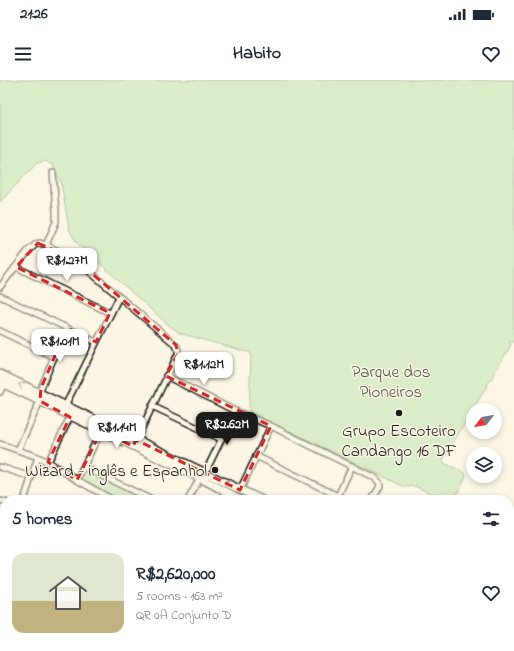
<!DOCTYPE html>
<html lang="en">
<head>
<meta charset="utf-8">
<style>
  :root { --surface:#fff; --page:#f6f6f7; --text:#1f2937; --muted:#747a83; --accent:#1c1c1c }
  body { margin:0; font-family:"Indie Flower",sans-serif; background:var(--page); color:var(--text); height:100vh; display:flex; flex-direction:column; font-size:15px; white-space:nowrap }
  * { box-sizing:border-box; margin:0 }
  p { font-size:13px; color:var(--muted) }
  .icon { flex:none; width:22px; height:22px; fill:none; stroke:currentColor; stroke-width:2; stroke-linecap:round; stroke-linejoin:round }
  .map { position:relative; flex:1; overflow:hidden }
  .sheet { position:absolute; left:0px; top:415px; width:514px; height:156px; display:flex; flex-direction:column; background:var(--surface); border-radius:16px 16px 0 0; box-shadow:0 2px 6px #0003 }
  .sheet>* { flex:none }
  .needle { width:26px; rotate:239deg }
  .fabs { position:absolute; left:466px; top:323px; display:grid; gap:8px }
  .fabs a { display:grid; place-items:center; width:36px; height:36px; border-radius:50%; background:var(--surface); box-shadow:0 2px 6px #0003; font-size:20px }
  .price { position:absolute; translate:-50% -34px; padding:0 9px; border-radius:8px; background:#fff; color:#222; font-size:13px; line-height:26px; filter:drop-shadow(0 1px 2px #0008) }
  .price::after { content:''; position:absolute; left:50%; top:24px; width:12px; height:9px; margin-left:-6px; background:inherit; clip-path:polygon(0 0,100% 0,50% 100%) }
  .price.selected { background:var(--accent); color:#fff }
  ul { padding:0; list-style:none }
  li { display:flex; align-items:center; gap:12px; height:100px; padding:0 12px }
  li span { display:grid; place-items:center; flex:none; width:112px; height:80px; border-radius:12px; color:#555 }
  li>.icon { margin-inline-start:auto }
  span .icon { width:48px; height:48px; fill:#fffc; stroke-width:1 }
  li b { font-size:17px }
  h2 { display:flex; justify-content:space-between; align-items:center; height:48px; padding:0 12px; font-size:17px }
  .status { display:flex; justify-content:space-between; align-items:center; height:28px; padding:0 20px; background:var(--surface); direction:ltr }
  .status svg { height:11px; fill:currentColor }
  header { display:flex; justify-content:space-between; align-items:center; height:52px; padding:0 12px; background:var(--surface); font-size:18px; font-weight:700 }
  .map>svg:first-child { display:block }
  .green { fill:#b2e3a4; stroke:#678060 }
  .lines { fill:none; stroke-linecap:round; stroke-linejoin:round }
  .street-casing { stroke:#1c1c1c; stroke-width:8 }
  .secondary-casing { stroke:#1c1c1c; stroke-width:10 }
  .street { stroke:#fcf5e5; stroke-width:5 }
  .secondary { stroke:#fcf5e5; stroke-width:7 }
  .oneway { stroke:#97938b }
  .marked { fill:none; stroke:#d62828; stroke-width:3; stroke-dasharray:8 5; stroke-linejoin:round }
  .poi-dot { fill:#1c1c1c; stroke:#fcf5e5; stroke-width:1.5 }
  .labels { text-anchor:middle; stroke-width:3; stroke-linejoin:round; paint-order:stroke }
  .park-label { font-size:17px; fill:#495845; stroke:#fcf5e5 }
  .poi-label { font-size:17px; fill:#1c1c1c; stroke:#fcf5e5 }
</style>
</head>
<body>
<div class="status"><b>21:26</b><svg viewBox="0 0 49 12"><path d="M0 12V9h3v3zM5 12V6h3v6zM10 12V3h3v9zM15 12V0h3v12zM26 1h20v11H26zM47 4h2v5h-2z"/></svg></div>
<header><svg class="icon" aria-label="menu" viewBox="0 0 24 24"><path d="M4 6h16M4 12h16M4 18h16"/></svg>Habito<svg class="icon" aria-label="heart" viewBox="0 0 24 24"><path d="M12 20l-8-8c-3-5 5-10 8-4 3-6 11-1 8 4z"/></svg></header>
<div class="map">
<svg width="514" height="571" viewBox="0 0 514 571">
  <rect width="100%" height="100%" fill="#fcf5e5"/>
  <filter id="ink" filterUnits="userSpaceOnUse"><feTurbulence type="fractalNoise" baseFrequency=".025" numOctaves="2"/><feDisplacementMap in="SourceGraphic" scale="8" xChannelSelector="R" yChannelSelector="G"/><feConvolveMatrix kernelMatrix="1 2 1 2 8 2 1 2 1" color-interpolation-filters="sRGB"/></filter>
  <g filter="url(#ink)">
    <path class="green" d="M0,0H514V262H509L511,265L443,380L444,383L465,393L466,396L454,420H445L415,406L405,407L254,334L249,331L251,273L179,253L165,242L77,163L69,149L61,102L53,85L45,81L37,83L0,122Z
      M85,390L149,420H119L81,400Z
      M509,447L514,448V536L509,534Z
      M396,566H487L484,571H406Z"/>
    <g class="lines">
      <g class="street-casing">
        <path id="street" d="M46,165L56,142V132L53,93
          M16,187L110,233
          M0,207L28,171L36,164L40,163L46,165L76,180L176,265L178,270V274L135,362
          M0,216L96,262
          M0,251L54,277
          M166,296L235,331L271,346L375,398L379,402L380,406L372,420
          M0,312L4,304
          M65,326L119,217
          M152,326L221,359
          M0,364L38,377L48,382L77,400L113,420
          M18,370L40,321L41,308L54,277L67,248
          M256,376L338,416
          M48,382L70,337
          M0,387L31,397
          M84,387L152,420
          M205,393L235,331
          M77,400L101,351
          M240,410L271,346
          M24,420L38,377
          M188,420L200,398
          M224,420L228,413
          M336,420L352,386
          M0,421L5,422
          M509,440H514
          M0,456L5,457
          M0,501L5,485
          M81,566L84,571
          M116,566L120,571
          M156,566L161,571
          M210,566L220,571
          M280,566L291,571
          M394,566L405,571
          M39,571L46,569L48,571
          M141,571L145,566
          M297,571L301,566
          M483,571L485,566"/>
      </g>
      <g class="secondary-casing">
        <path id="secondary" d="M0,294L262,420
          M0,302L200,398L242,420
          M509,538L514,540
          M509,548L514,550
          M356,566L361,571
          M347,571L352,566"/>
      </g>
      <use href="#street" class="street"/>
      <use href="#secondary" class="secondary"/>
    </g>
    <defs><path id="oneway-chevron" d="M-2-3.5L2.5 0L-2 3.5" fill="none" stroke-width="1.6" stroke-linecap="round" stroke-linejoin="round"/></defs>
    <g class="oneway">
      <use href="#oneway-chevron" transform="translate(21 305) rotate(-154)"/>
      <use href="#oneway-chevron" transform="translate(227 403) rotate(-155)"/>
    </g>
  </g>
  <path d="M0 0H514V571H0ZM38,163L76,180L176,265L178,274L166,296L271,346L240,410L136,360L133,366L101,351L77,400L48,382L70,337L40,321L41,308L67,248L96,262L110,233L16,187Z" fill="#fcf5e5" fill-opacity=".55" fill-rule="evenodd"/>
  <path class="marked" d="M38,163L76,180L176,265L178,274L166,296L271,346L240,410L136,360L133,366L101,351L77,400L48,382L70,337L40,321L41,308L67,248L96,262L110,233L16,187Z"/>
  <g class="poi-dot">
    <circle cx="399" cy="333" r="4"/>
    <circle cx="215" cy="390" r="4"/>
  </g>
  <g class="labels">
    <g class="park-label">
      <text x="391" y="297">Parque dos<tspan x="391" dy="20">Pioneiros</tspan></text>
    </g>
    <g class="poi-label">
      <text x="399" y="356">Grupo Escoteiro<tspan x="399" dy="20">Candango 16 DF</tspan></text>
      <text x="207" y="396" text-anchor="end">Wizard - inglês e Espanhol</text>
    </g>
  </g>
</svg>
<div class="fabs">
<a><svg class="needle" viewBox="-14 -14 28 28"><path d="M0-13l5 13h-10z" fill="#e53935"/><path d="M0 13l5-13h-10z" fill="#747a83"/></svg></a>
<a><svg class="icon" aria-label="layers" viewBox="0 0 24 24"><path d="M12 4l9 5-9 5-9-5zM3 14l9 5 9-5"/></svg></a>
</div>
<b class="price" style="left:67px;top:202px">R$1.27M</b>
<b class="price" style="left:60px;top:283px">R$1.01M</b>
<b class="price" style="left:204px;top:306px">R$1.12M</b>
<b class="price selected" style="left:227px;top:366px">R$2.62M</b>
<b class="price" style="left:117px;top:369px">R$1.14M</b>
<section class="sheet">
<h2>5 homes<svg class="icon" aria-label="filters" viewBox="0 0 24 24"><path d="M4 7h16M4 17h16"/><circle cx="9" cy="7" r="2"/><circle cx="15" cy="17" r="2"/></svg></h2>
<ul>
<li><span style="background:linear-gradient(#dfe7d0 60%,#c2b280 0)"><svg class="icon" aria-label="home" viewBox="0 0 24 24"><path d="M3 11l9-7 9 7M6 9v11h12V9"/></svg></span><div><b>R$2,620,000</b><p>5 rooms · 163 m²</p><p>QR 0A Conjunto D</p></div><svg class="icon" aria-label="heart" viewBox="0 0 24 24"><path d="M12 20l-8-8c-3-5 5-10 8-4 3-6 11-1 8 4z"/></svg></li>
</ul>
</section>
</div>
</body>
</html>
